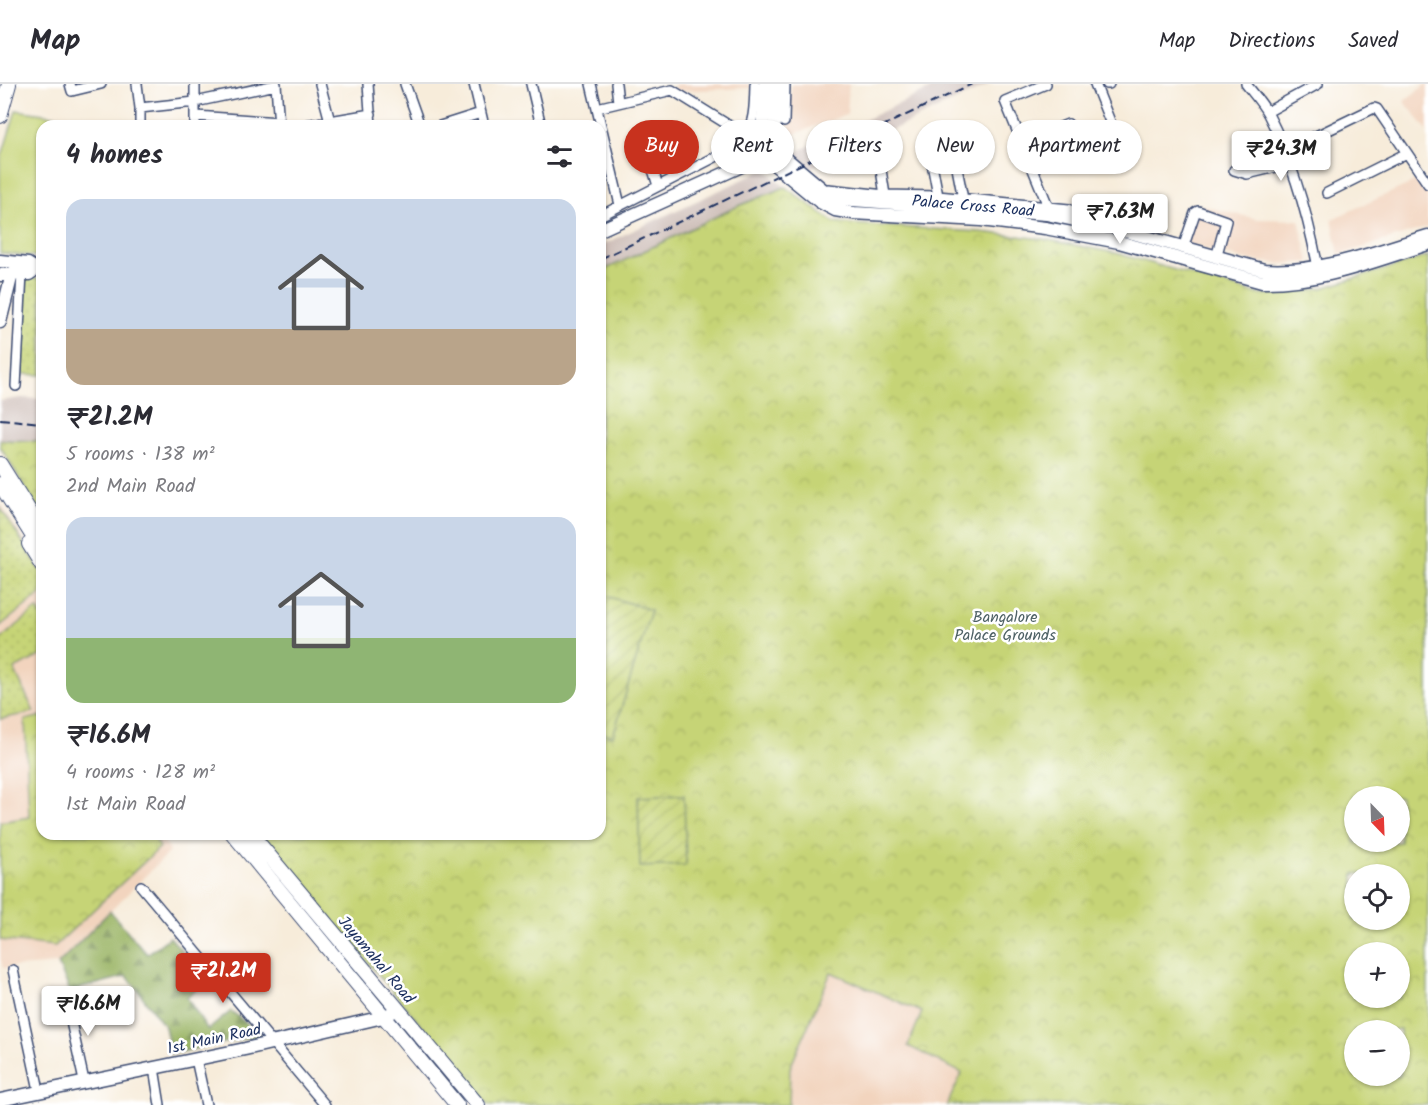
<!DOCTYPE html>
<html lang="en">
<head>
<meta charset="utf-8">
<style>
  :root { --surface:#fff; --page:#f7f7f7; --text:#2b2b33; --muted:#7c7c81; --line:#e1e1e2; --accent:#c8321e }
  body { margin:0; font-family:Kalam,sans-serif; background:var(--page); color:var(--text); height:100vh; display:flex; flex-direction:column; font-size:22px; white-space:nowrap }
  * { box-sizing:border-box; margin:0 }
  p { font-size:20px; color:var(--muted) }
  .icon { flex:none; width:33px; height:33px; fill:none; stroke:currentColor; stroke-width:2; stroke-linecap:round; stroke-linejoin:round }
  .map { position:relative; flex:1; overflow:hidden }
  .details { position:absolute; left:36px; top:36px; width:570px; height:720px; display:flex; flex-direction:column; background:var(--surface); border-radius:18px; box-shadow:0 2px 4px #0004 }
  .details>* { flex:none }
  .hud { position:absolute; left:624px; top:36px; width:570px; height:54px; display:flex; gap:12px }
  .needle { width:39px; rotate:157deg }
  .buttons { position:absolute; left:1344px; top:702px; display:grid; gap:12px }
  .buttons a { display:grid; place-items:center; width:66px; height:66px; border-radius:50%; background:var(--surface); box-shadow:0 2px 4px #0004; font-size:30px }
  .price { position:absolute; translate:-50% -51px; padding:0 14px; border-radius:6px; background:#fff; color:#222; font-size:20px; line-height:39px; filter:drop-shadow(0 2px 3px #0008) }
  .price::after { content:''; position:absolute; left:50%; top:36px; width:18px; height:14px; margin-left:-9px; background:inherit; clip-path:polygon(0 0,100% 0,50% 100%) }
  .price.current { background:var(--accent); color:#fff }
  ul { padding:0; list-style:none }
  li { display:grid; align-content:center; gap:12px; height:318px; padding:0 30px }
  li span { display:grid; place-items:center; height:186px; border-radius:18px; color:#555 }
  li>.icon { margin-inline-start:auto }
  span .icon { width:108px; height:108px; fill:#fffc; stroke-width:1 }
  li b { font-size:26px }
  h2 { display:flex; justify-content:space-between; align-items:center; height:72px; padding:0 30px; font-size:26px }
  .pill { padding:0 21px; border-radius:27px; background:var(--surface); box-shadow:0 2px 4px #0004; font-size:21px; line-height:54px }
  .pill.current { background:var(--accent); color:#fff }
  header { display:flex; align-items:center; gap:36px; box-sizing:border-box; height:84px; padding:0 30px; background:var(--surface); border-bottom:2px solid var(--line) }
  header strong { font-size:28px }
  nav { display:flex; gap:33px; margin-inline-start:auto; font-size:21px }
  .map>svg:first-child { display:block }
  .built { fill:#f2d4be }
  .railway { fill:#cfc0ba }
  .grass { fill:url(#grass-dots); stroke:#70826a; stroke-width:1.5 }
  .forest { fill:url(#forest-firs); stroke:#5c7262; stroke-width:1.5 }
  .park { fill:url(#park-crowns); stroke:#70826a; stroke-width:1.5; fill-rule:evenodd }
  .garden { fill:url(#garden-furrows); stroke:#70826a; stroke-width:1.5 }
  .pitch { fill:#c6d476; stroke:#70826a; stroke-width:1.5 }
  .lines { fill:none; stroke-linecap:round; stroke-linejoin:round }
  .street-casing { stroke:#3c4b71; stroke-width:12 }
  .secondary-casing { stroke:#3c4b71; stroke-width:15 }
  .primary-casing { stroke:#3c4b71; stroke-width:16 }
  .street { stroke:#fff; stroke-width:9 }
  .secondary { stroke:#fff; stroke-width:12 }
  .primary { stroke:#fff; stroke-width:14 }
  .rail { stroke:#1b2f5e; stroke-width:2; stroke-dasharray:9 4.5; stroke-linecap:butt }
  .labels { text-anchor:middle; stroke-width:5; stroke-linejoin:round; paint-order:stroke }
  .street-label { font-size:16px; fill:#1b2f5e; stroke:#fff }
  .park-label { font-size:16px; fill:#4e6165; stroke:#fff }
</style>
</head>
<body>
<header>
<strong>Map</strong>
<nav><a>Map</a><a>Directions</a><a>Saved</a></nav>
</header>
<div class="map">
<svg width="1428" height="1021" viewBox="0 0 1428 1021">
  <defs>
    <pattern id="grass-dots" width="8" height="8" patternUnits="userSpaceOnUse" patternTransform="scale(1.5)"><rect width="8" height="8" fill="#c6d476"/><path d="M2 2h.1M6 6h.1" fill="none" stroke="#aab668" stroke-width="1.8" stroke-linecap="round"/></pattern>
    <pattern id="forest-firs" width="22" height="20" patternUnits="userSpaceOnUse" patternTransform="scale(1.5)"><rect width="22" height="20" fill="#9cb667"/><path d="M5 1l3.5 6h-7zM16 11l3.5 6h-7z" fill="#7e9458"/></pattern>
    <pattern id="park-crowns" width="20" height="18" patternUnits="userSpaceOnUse" patternTransform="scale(1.5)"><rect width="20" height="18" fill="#c6d476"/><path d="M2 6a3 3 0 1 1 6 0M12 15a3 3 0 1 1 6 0" fill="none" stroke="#aab668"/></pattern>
    <pattern id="garden-furrows" width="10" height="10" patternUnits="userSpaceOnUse" patternTransform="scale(1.5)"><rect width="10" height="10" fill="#c6d476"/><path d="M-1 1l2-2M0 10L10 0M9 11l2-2" fill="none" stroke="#aab668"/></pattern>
  </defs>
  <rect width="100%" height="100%" fill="#fff"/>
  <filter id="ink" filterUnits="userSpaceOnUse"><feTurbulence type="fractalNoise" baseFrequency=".0167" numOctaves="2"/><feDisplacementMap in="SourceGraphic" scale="12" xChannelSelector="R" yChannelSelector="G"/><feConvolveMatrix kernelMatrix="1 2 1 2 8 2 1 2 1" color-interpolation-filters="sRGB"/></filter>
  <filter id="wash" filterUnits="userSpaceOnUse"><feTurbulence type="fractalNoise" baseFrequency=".008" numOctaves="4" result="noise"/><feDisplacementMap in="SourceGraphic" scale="24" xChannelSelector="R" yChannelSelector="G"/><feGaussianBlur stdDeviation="1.35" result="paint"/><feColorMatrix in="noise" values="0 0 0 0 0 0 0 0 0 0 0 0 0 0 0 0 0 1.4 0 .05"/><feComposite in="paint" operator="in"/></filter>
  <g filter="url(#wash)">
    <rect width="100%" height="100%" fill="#f7ecda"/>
    <path class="built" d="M674,0H750V4L675,7Z
      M791,0H849L847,30L789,52Z
      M1426,0H1428V47L1404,17Z
      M1421,95L1428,105V143L1339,171L1332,135Z
      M1194,120L1257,135L1299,136L1309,178L1280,180L1245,176L1180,158Z
      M0,419L42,484V750H160L170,767L58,880L3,884L0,875Z
      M830,887L922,928L908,962L963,988L947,1021H789L790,984Z"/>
    <path class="railway" d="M941,0H990L810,84L792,70Z
      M765,85L785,103L736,123L600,188V162Z
      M21,314L42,315V357L0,356V317Z"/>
    <path class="grass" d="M24,193L42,195V291L21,290Z
      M0,423L42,488V509L0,542Z
      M37,525L42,532V571L14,585L34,628L0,635V555Z"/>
    <path class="forest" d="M110,827L147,870L170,853L207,896L187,914L208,946L231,927L261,951L171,970L165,943L127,892L70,907L58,880Z"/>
    <path class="park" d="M785,103L834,138L853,140L980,148L1043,155L1116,169L1262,211L1322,204L1428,172V1021H947L962,989L908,962L922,928L831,888L790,984L789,1021H489L259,750H600V188L736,123ZM1354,712H1400V758H1354ZM1354,790H1400V836H1354ZM1354,868H1400V914H1354ZM1354,946H1400V992H1354Z
      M0,356L42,357V433L0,362Z
      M42,632V750H152L160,763L55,862L0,856V738L29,733L25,636Z"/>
    <path class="garden" d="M600,510L651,526L613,652L600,648Z
      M684,711L686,781L640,783L638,713Z"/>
    <path class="pitch" d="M16,26L119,41L42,42V173L0,169V78Z"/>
  </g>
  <g filter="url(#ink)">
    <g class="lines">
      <g class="street-casing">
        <path id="street" d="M70,0L72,7L101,0
          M137,0L140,24V42
          M276,0L279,42
          M320,0L331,41
          M368,0L371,42
          M405,0L420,42
          M474,0L484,42
          M531,0L541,42
          M591,0L620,121
          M616,0L618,18
          M1046,0L1005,17L1048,122
          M1107,0H1109
          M1246,0C1253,9 1262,19 1268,30C1293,78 1309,135 1319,189
          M140,24L195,18L276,1
          M597,24L672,6L746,52
          M1267,28L1318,0
          M196,32L279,38
          M784,38L785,0
          M195,42V0
          M300,42L371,30
          M440,42L481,29
          M950,48L963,115
          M928,58L938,112
          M1022,59L1068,40L1089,81L1119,70L1121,65L1095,0
          M647,66L658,102
          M878,67L885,111
          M1285,67L1374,24L1377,25L1428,100
          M1234,86L1247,90L1289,80
          M828,105L885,111L938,112L1069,125L1092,137
          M1327,109L1407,69
          M600,132L737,62C756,39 754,28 755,0
          M1183,164L1195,129L1198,127L1226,137L1216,174
          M16,302L22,190
          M141,802L325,1021
          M13,886L39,1006
          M66,915L84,997
          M196,975L206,1021
          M154,984L160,1021"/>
      </g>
      <g class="secondary-casing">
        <path id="secondary" d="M765,0L761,65L764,72L820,118L835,126L853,129L981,136L1045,144L1119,158L1262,198C1321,199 1373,177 1428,160
          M776,0L774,59L776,66
          M776,66L827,109L839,115L1046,130L1122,146L1264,186C1321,190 1374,168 1428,152
          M600,146L770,69
          M0,177L28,180L36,185L42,186
          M0,191L29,190L36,185
          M0,238L12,190
          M0,1016L245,965L383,933L391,929"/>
      </g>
      <g class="primary-casing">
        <path id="primary" d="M0,32L9,0
          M0,380L42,447
          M0,400L42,467
          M29,460L42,481
          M233,750L457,1021
          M251,750L478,1021"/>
      </g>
      <use href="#street" class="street"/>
      <use href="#secondary" class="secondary"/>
      <use href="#primary" class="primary"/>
      <path class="rail" d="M600,175L972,0
        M0,335L42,339"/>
    </g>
  </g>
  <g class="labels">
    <g class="street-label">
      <text transform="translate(973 121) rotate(5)" y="6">Palace Cross Road</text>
      <text transform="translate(377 875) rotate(50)" y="6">Jayamahal Road</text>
      <text transform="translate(214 954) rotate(-12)" y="6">1st Main Road</text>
    </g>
    <g class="park-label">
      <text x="1005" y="538">Bangalore<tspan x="1005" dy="18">Palace Grounds</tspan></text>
    </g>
  </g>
</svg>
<div class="buttons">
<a><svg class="needle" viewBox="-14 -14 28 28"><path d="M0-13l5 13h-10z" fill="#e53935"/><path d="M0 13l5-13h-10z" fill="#7c7c81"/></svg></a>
<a><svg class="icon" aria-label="locate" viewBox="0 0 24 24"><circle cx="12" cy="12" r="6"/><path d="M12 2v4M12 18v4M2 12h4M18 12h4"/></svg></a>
<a>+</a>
<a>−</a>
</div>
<b class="price" style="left:1281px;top:98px">₹24.3M</b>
<b class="price" style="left:1120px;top:161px">₹7.63M</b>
<b class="price current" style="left:223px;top:920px">₹21.2M</b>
<b class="price" style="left:88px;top:953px">₹16.6M</b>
<div class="hud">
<a class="pill current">Buy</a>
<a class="pill">Rent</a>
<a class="pill">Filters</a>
<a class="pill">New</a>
<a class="pill">Apartment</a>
</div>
<section class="details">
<h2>4 homes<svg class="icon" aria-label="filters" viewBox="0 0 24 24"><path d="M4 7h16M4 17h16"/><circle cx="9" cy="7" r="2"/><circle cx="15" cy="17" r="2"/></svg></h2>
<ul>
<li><span style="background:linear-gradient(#c9d6e8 70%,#b9a48a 0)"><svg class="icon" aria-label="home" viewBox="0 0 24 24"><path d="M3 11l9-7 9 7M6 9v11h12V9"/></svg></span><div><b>₹21.2M</b><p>5 rooms · 138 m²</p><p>2nd Main Road</p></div></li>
<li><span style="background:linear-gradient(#c9d6e8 65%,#8fb573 0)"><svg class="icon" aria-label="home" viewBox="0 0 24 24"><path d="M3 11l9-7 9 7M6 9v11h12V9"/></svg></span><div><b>₹16.6M</b><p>4 rooms · 128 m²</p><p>1st Main Road</p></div></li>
</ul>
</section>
</div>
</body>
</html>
